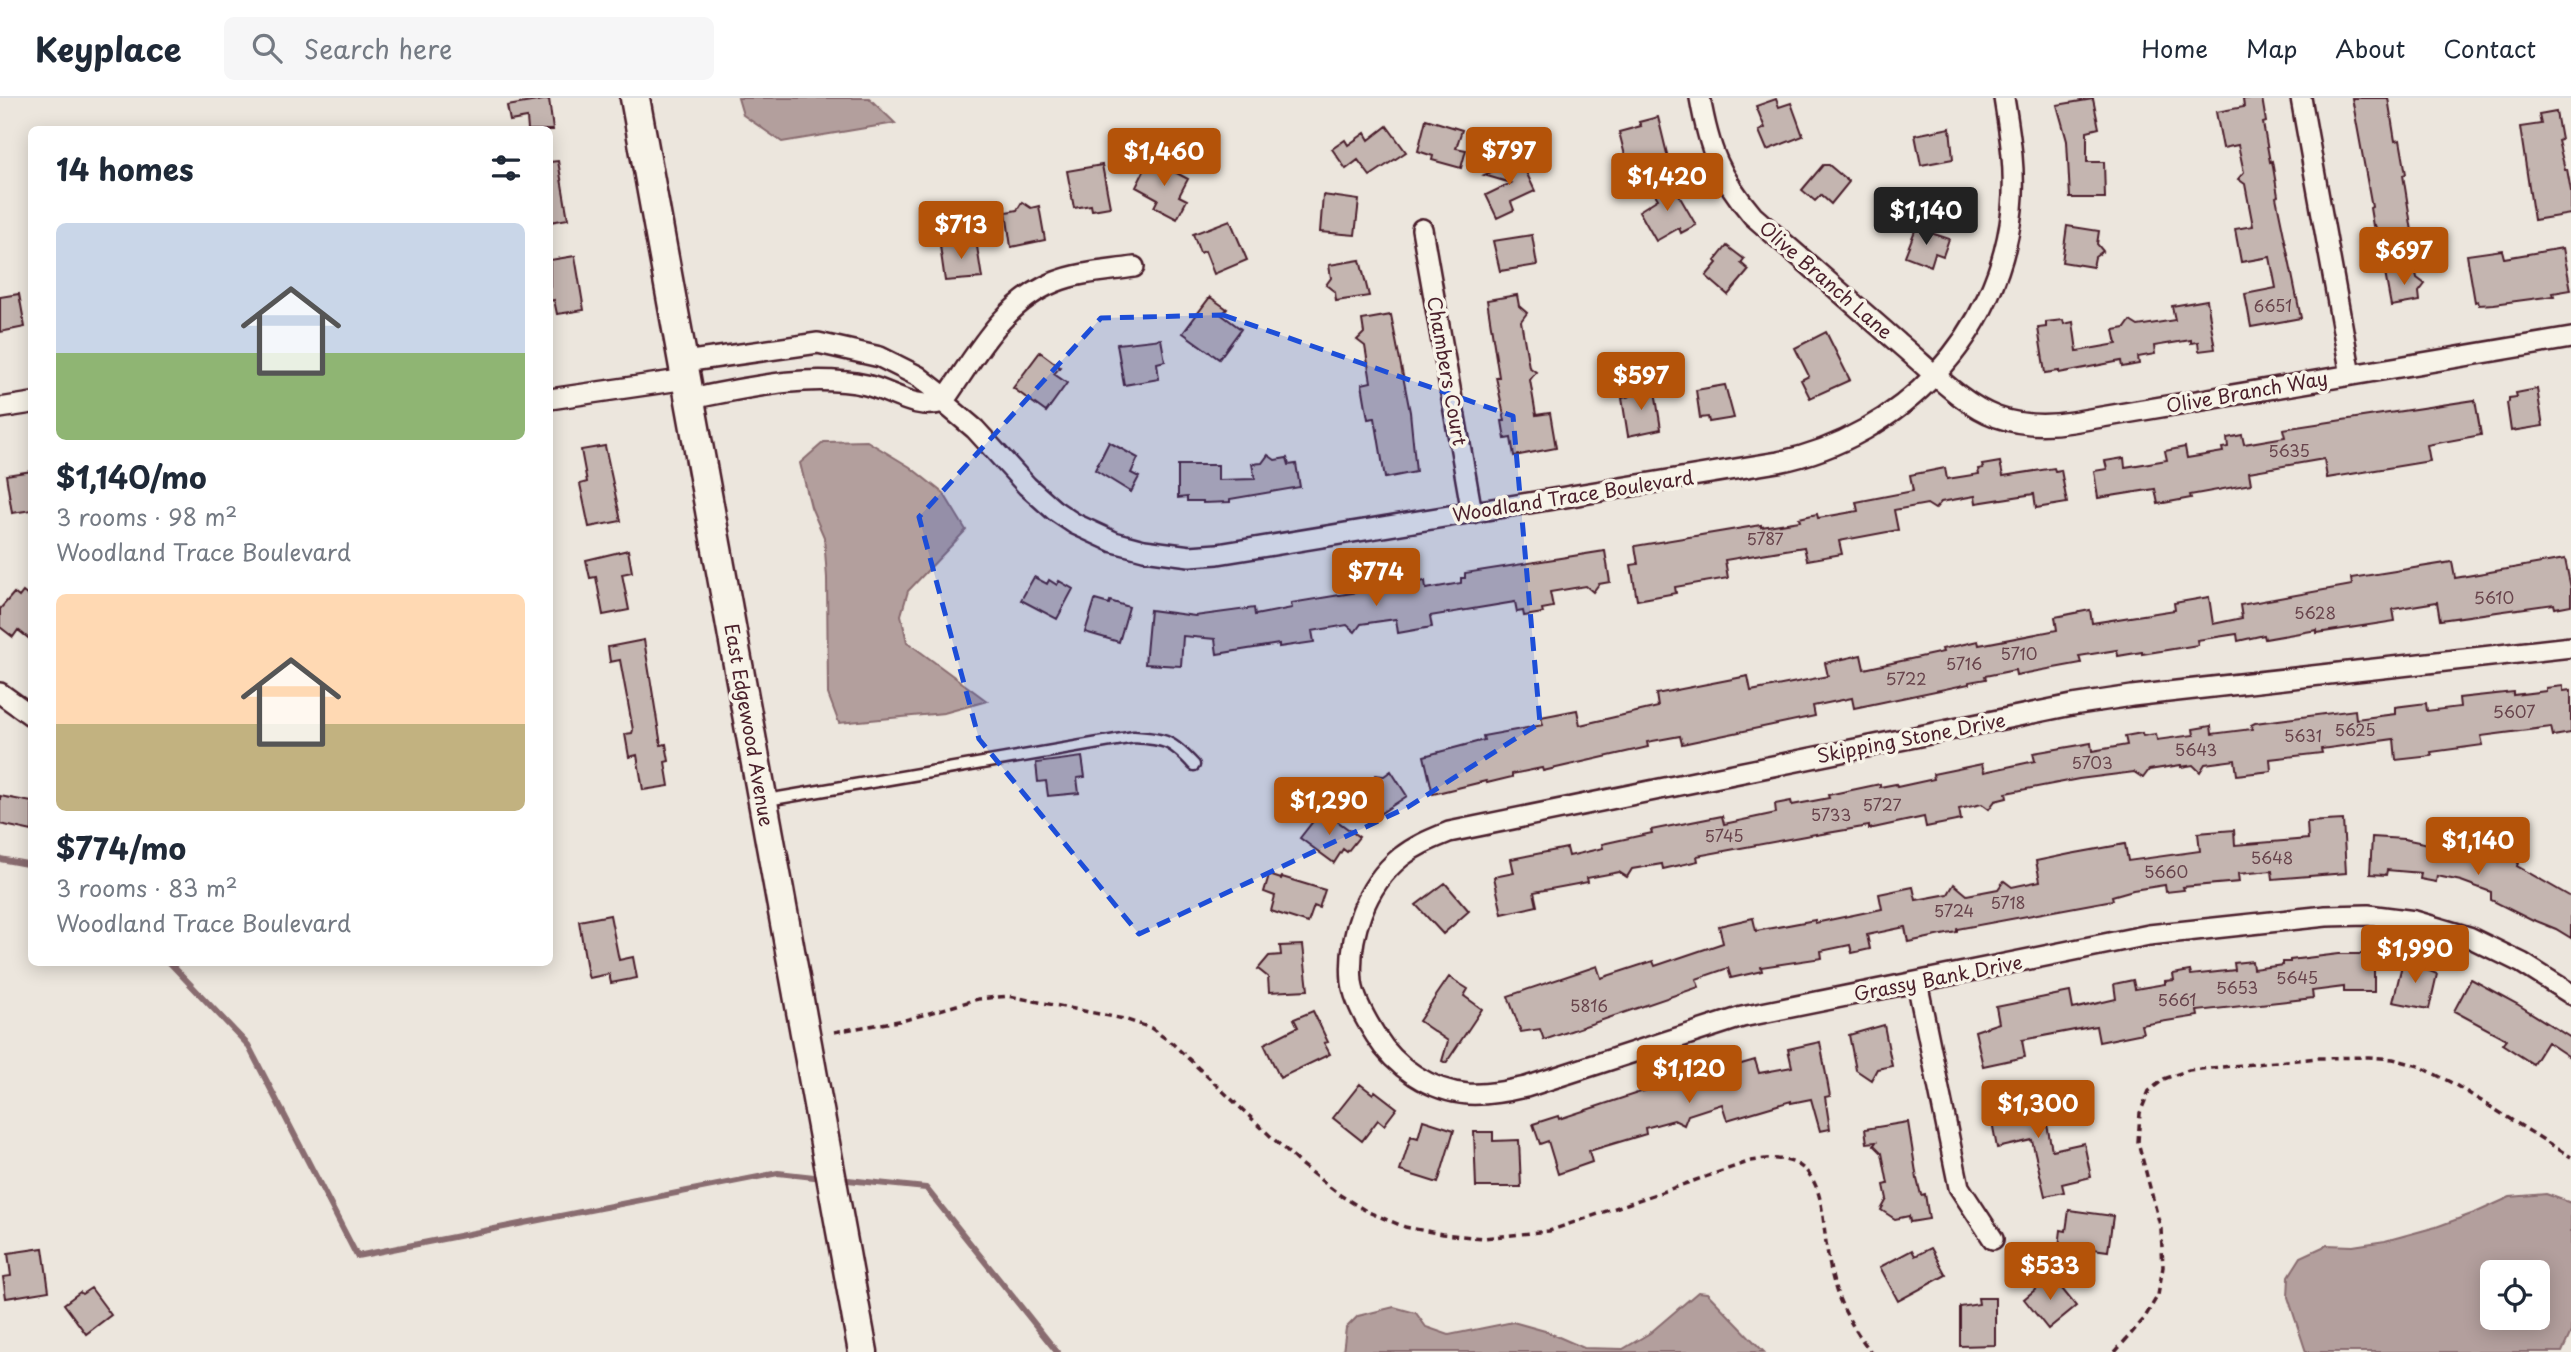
<!DOCTYPE html>
<html lang="en">
<head>
<meta charset="utf-8">
<style>
  :root { --surface:#fff; --page:#f6f6f7; --text:#1f2937; --muted:#747a83; --line:#e0e1e3; --accent:#b45309 }
  body { margin:0; font-family:"Playpen Sans",sans-serif; background:var(--page); color:var(--text); height:100vh; display:flex; flex-direction:column; font-size:26px; white-space:nowrap }
  * { box-sizing:border-box; margin:0 }
  p { font-size:23px; color:var(--muted) }
  .icon { flex:none; width:38px; height:38px; fill:none; stroke:currentColor; stroke-width:2; stroke-linecap:round; stroke-linejoin:round }
  .map { position:relative; flex:1; overflow:hidden }
  .drawer { position:absolute; left:28px; top:28px; width:525px; height:840px; display:flex; flex-direction:column; background:var(--surface); border-radius:10px; box-shadow:0 4px 18px #0003 }
  .drawer>* { flex:none }
  .tools { position:absolute; left:2480px; top:1162px; display:grid; gap:14px }
  .tools a { display:grid; place-items:center; width:70px; height:70px; border-radius:10px; background:var(--surface); box-shadow:0 4px 18px #0003; font-size:35px }
  .price { position:absolute; translate:-50% -60px; padding:0 16px; border-radius:7px; background:var(--accent); color:#fff; font-size:23px; line-height:46px; filter:drop-shadow(0 2px 4px #0008) }
  .price::after { content:''; position:absolute; left:50%; top:42px; width:21px; height:16px; margin-left:-10px; background:inherit; clip-path:polygon(0 0,100% 0,50% 100%) }
  .price.active { background:#222; color:#fff }
  ul { padding:0; list-style:none }
  li { display:grid; align-content:center; gap:14px; height:371px; padding:0 28px }
  li span { display:grid; place-items:center; height:217px; border-radius:10px; color:#555 }
  li>.icon { margin-inline-start:auto }
  span .icon { width:126px; height:126px; fill:#fffc; stroke-width:1 }
  li b { font-size:30px }
  h2 { display:flex; justify-content:space-between; align-items:center; height:84px; padding:0 28px; font-size:30px }
  header { display:flex; align-items:center; gap:42px; box-sizing:border-box; height:98px; padding:0 35px; background:var(--surface); border-bottom:2px solid var(--line) }
  header strong { font-size:33px }
  nav { display:flex; gap:38px; margin-inline-start:auto; font-size:24px }
  .search { width:490px; height:63px; background:var(--page); display:flex; align-items:center; gap:18px; box-sizing:border-box; padding:0 24px; border-radius:10px; color:var(--muted); font-size:26px }
  .map>svg:first-child { display:block }
  .water { fill:#b39f9d; stroke:#896c6f; stroke-width:2; fill-rule:evenodd }
  .lines { fill:none; stroke-linecap:round; stroke-linejoin:round }
  .stream { stroke:#896c6f; stroke-width:6 }
  .building { fill:#c4b5b0; stroke:#4a1f2b; stroke-width:2 }
  .service-casing { stroke:#4a1f2b; stroke-width:15 }
  .minor-casing { stroke:#4a1f2b; stroke-width:24 }
  .secondary-casing { stroke:#4a1f2b; stroke-width:33 }
  .path { stroke:#4a1f2b; stroke-width:3.5; stroke-dasharray:7 5; stroke-linecap:butt }
  .service { stroke:#f7f3e8; stroke-width:10 }
  .minor { stroke:#f7f3e8; stroke-width:19 }
  .secondary { stroke:#f7f3e8; stroke-width:28 }
  .marked { fill:#1d4ed8; fill-opacity:0.2; stroke:#1d4ed8; stroke-width:5; stroke-dasharray:14 9; stroke-linejoin:round }
  .labels { text-anchor:middle; stroke-width:7; stroke-linejoin:round; paint-order:stroke }
  .number-label { font-size:16px; fill:#68444c }
  .street-label { font-size:19px; fill:#4a1f2b; stroke:#f7f3e8 }
</style>
</head>
<body>
<header>
<strong>Keyplace</strong>
<div class="search"><svg class="icon" aria-label="search" viewBox="0 0 24 24"><circle cx="10" cy="10" r="6"/><path d="M15 15l6 6"/></svg>Search here</div>
<nav><a>Home</a><a>Map</a><a>About</a><a>Contact</a></nav>
</header>
<div class="map">
<svg width="2571" height="1254" viewBox="0 0 2571 1254">
  <rect width="100%" height="100%" fill="#ece6dd"/>
  <filter id="ink" filterUnits="userSpaceOnUse"><feTurbulence type="fractalNoise" baseFrequency=".0143" numOctaves="2"/><feDisplacementMap in="SourceGraphic" scale="14" xChannelSelector="R" yChannelSelector="G"/><feConvolveMatrix kernelMatrix="1 2 1 2 8 2 1 2 1" color-interpolation-filters="sRGB"/></filter>
  <g filter="url(#ink)">
    <path class="water" d="M738,0H869L895,25L782,44L743,17Z
      M867,343L910,369L944,396L966,432L908,493L901,517L907,544L987,603L944,615L839,625L828,596L827,480L824,439L811,409L800,365L824,344Z
      M2546,1096L2571,1105V1234L2562,1254H2306L2288,1199L2289,1178L2301,1159L2327,1147L2353,1148L2385,1143L2436,1129L2477,1114L2510,1099ZM2538,1174V1220H2492V1174Z
      M1698,1194L1707,1195L1764,1254H1343L1346,1230L1358,1218L1394,1209L1416,1215L1426,1229L1449,1237L1513,1224L1545,1233L1584,1250L1623,1251L1650,1235Z"/>
    <g class="lines">
      <path class="stream" d="M0,761L32,767
        M169,864L248,947L357,1158L778,1075L823,1080
        M838,1081L926,1090L1057,1254"/>
    </g>
    <path class="building" d="M2252,0H2262L2266,24L2263,25L2270,64L2272,63L2278,98L2276,99L2301,220L2251,229L2245,196L2276,190L2270,159L2241,164L2235,131L2253,128L2245,86L2238,81L2244,74L2238,47L2223,50L2216,14L2244,9L2243,1Z
      M2352,0H2388L2395,43L2400,42L2406,76L2403,77L2412,133L2381,139L2380,133H2377L2375,127L2373,128L2370,110L2372,109Z
      M549,1L553,32H528L527,20L510,23L507,8Z
      M1776,1L1779,9L1791,5L1803,38L1767,52L1759,33L1765,30L1756,8Z
      M2093,1L2099,30L2087,33V64H2104L2105,100H2070L2067,43L2057,7Z
      M2556,14L2561,42L2558,43L2565,71H2567L2571,93V116L2534,122L2520,29L2541,26L2539,17Z
      M1658,19L1668,60L1628,69L1619,34L1641,28L1639,24Z
      M1426,21L1462,32L1456,50L1466,52L1461,70L1432,62L1433,58L1418,53Z
      M1387,28L1406,54L1370,78L1358,62L1346,71L1332,51L1345,42L1348,47L1365,35L1369,42Z
      M1950,30L1953,61L1921,67L1915,37Z
      M1150,61L1188,81L1179,98L1187,102L1177,121L1154,109L1158,101L1136,89Z
      M1520,61L1535,93L1511,104L1514,112L1497,120L1486,97L1511,85L1484,77Z
      M558,63L568,121L550,124V64Z
      M1102,67L1110,109L1092,112L1091,107L1074,110L1067,73Z
      M1823,67H1829L1849,84L1831,106L1821,97L1815,103L1802,92Z
      M1670,82L1696,127L1681,135L1679,130L1656,143L1639,113L1658,101L1653,93Z
      M1323,97L1359,102L1355,137L1320,134Z
      M1022,104L1031,110L1039,108L1045,142L1011,149L1006,114L1017,112Z
      M1230,122L1247,162L1214,176L1205,153L1200,155L1193,136Z
      M2067,128L2099,133L2097,146L2103,153L2095,159L2093,169L2062,164Z
      M1916,130L1949,141L1943,158L1935,155L1931,168L1905,158Z
      M1532,137L1537,167L1500,173L1493,143Z
      M976,142L982,180L945,183L940,148Z
      M1727,148L1744,161L1741,165L1749,172L1728,197L1706,178L1717,165L1715,163Z
      M2563,150L2571,192L2553,195L2554,198L2494,206L2479,207L2478,203L2475,204L2467,157L2502,152L2504,160Z
      M575,158L584,212L557,216L554,202L550,203V162Z
      M1360,162L1369,198L1336,203L1335,194L1326,187L1331,180L1329,167Z
      M2415,170L2417,180L2425,186L2419,194L2420,203L2391,208L2385,175Z
      M19,196L25,229L0,234V199Z
      M1517,197L1519,208L1527,215L1521,223L1529,269L1536,274L1530,282L1536,317L1550,315L1556,350L1514,358L1511,340L1505,341L1502,323H1505L1496,279H1499L1487,202Z
      M1210,199L1227,211L1222,217L1241,231L1219,261L1183,235Z
      M2207,202L2215,251L2199,253L2198,244L2191,245V242L2154,248L2155,256L2138,259L2139,266L2122,269L2121,263L2059,275V273L2045,275L2038,230L2046,229V224L2063,222L2064,226L2073,224L2077,253L2117,246L2114,232L2125,230L2130,223L2138,228L2175,222L2172,208Z
      M1391,217L1410,314L1416,374L1385,380L1375,320L1368,321L1362,286L1371,284L1365,248L1357,242L1364,235L1362,222Z
      M1826,234L1850,282L1810,300L1801,282L1809,278L1795,250Z
      M1161,241L1165,263L1157,265L1159,281L1124,287L1117,246Z
      M1040,254L1060,269L1054,276L1067,285L1046,314L1013,290Z
      M1725,287L1734,320L1709,324L1708,319L1700,320L1696,292Z
      M1637,289L1646,294L1655,293L1661,331L1628,338L1622,300L1630,298Z
      M2537,291L2543,328L2511,333L2507,305L2509,304V300L2517,299L2516,295Z
      M2475,302L2481,337L2427,347L2430,363L2327,380L2324,361L2249,374L2251,386L2190,397L2191,400L2158,406L2155,391L2098,400L2094,373L2107,371L2105,363L2124,360L2125,369L2167,362L2165,353L2185,349L2187,360L2223,354L2222,350L2228,349L2227,340L2242,337L2244,346L2285,339L2283,331Z
      M1109,344L1138,360L1131,375L1139,379L1131,394L1095,372Z
      M605,348L621,423L589,429L580,386L587,384L581,352Z
      M1268,357L1275,362L1287,360L1289,367L1296,366L1300,389L1230,401V404L1203,405V403H1187V399L1178,400V367H1218V382L1255,381L1252,366L1262,365Z
      M2000,364L2003,378L2054,370L2055,373L2061,372L2067,405L2036,410L2034,396L1976,405L1975,398L1941,404L1935,411L1927,406L1894,412L1898,432L1839,443L1842,456L1807,462L1804,449L1725,462L1728,480L1675,489L1676,495L1637,502L1631,467L1638,466L1635,448L1761,427V429L1800,423L1799,420L1817,416L1818,420L1858,413L1856,404L1913,393L1910,377L1945,370L1947,381L1979,376L1978,371L1983,370L1982,367Z
      M32,373V412L12,415L6,377Z
      M628,452L632,474L622,476L629,512L603,517L596,479L590,480L586,462Z
      M1605,453L1610,484L1599,486L1593,494L1586,488L1550,494L1553,509L1542,511L1543,515L1524,518L1523,513L1517,514L1515,504L1430,518L1432,529L1398,535L1396,521L1361,526L1355,534L1347,527L1312,533L1314,544L1279,549V546L1217,556L1215,541L1183,538L1181,568L1145,566L1150,512L1195,518L1254,510L1255,517L1292,510L1291,505L1425,483L1426,491L1461,485V480H1465V475Z
      M2565,461L2571,490V507L2555,510L2554,506L2440,522L2437,504L2393,511L2395,523L2317,535V532L2265,541L2264,537L2238,543L2237,536L2197,542L2198,547L2142,556V554L2118,558L2117,552L2079,558L2081,565L2016,577L2015,572L1985,578L1986,581L1969,584V586L1854,610L1852,600L1813,608L1815,618L1682,646L1680,638L1647,644L1648,649L1543,673L1542,670L1512,676V679L1487,685L1486,683L1433,696L1424,658L1484,642L1483,638L1543,627L1541,619L1577,612L1580,627L1658,609L1656,596L1748,578L1751,593L1828,578L1825,565L1861,557L1864,571L1943,554L1942,551L1978,543L1979,547L2057,532L2055,519L2090,512L2092,525L2175,512L2174,505L2209,499L2213,526L2242,520L2240,507L2352,487L2351,480L2452,464L2455,480Z
      M1034,479L1047,486L1049,482L1057,487L1059,483L1073,491L1057,521L1021,502Z
      M23,494L32,501V543L18,532L13,539L0,529V511L14,495L19,499Z
      M1095,502L1109,506L1110,503L1129,509L1119,544L1085,534Z
      M644,542L661,647L666,646L669,663L665,664L669,688L643,692L637,657L629,659L625,636L632,635L633,632L620,562L610,564L608,549Z
      M2563,588V593L2571,592V635L2553,638L2551,629L2481,638L2483,647L2431,654L2432,658L2396,662L2394,641L2321,651L2322,655L2270,661L2271,673L2237,677L2235,662L2205,666L2200,674L2193,667L2181,669V667L2149,672L2143,680L2134,674L2079,681L2006,695L2007,700L1995,703L1989,711L1982,706L1959,711L1961,722L1926,729L1924,719L1869,731V728L1816,737V736L1697,758L1698,763L1663,771L1662,766L1632,771L1627,779L1619,774L1587,780L1588,784L1534,794L1537,808L1502,816L1494,779L1514,775L1511,761L1567,750L1569,758L1603,750L1602,746L1652,735L1651,732L1722,718L1724,726L1776,715L1775,706L1791,703L1792,707L1829,700L1828,697L1880,686V689L1896,686L1897,689L1934,681L1933,676L1982,666L1984,674L2035,663L2033,655L2080,647L2091,645L2092,653L2127,647L2125,638L2142,635L2143,638L2156,636L2157,642L2194,637L2193,631L2211,628L2212,636L2252,631L2251,627L2255,625L2355,612L2356,621L2395,616V609L2426,605L2427,613L2460,609L2459,600L2513,594V597L2546,593V590Z
      M1082,659L1085,679L1077,680L1079,695L1048,698L1046,683L1038,684L1036,665Z
      M1391,673L1407,698L1378,717L1362,693L1374,684L1375,677L1384,678Z
      M0,698L32,704V733L0,726Z
      M1322,712L1359,739L1347,754L1343,751L1334,765L1300,740Z
      M2343,722L2346,775L2273,781L2272,773L2238,776L2239,784L2183,789L2184,792L2166,794L2165,787L2133,792L2112,798L2113,802L1957,831V834L1908,844L1905,829L1867,837L1870,851L1852,855L1850,847L1821,853L1822,860L1761,869L1762,873L1731,880L1728,870L1696,881L1699,889L1544,942L1540,931L1521,934L1508,898L1597,868L1601,880L1653,863L1655,868L1723,845L1719,828L1753,820L1756,833L1815,822V825L1882,811L1879,796L1913,789L1916,802L1948,796L1954,786L1967,797L1998,791L2004,783L2012,789L2040,783L2036,763L2070,756L2125,746L2128,763L2200,753L2198,735L2234,732L2235,747L2308,741L2307,724Z
      M2372,739L2404,741L2483,757L2487,745L2521,758L2517,768L2571,799V840L2556,831L2534,822L2533,823L2491,802V794L2461,783L2437,778L2436,784L2420,781L2421,775L2387,772L2386,777L2370,776Z
      M1269,777L1281,781L1282,779L1325,792L1319,810L1314,808L1308,825L1271,813L1275,798L1264,794Z
      M1445,785L1469,813L1443,836L1416,807Z
      M610,817L619,862L633,859L637,880L611,885L609,876L589,880L588,878L579,823Z
      M1303,847L1308,892L1269,894L1268,879L1258,871L1269,858L1281,857L1280,848Z
      M2339,856H2363L2364,860L2374,859V894H2344V889L2312,893L2313,900L2197,913L2198,918L2141,927L2143,935L2099,944L2096,928L2022,942L2025,959L1983,968L1975,933L1999,925L1996,909L2070,894L2073,911L2116,901L2114,886L2133,882L2135,891L2165,886V883L2174,882L2173,876L2190,873L2191,877L2235,872L2234,865L2252,863L2253,871L2283,867V864H2290V862Z
      M2404,859L2424,864L2422,870L2437,876L2429,911L2393,904Z
      M1449,879L1468,891L1464,898L1482,911L1446,965L1442,963L1448,943L1419,923Z
      M2471,881L2517,906L2571,940V960L2547,944L2533,966L2502,946L2506,941L2454,913Z
      M1313,913L1328,944L1324,945L1330,956L1280,980L1264,946L1298,929L1294,921Z
      M1884,927L1892,968L1877,971L1871,982L1856,972L1849,937Z
      M1820,944L1830,998L1825,999L1830,1031L1820,1033L1811,1001L1791,1005V1003L1727,1022L1722,1006L1688,1017L1684,1027L1674,1022L1645,1030L1646,1036L1589,1053L1592,1064L1558,1076L1548,1043L1540,1046L1533,1026L1558,1018L1559,1021L1677,982L1678,984L1730,965L1731,969L1755,962L1759,975L1792,969L1788,951Z
      M1360,986L1373,996L1375,993L1397,1010L1384,1027L1378,1022L1362,1043L1333,1020Z
      M2040,991L2052,1052L2084,1045L2091,1079L2062,1086L2064,1094L2045,1098L2032,1042L1997,1050L1989,1008L2006,1004L2005,998Z
      M1423,1022L1454,1032L1438,1085L1400,1073L1411,1038L1418,1040Z
      M1908,1024L1917,1081L1921,1097L1925,1096L1929,1121L1910,1124L1909,1118L1895,1121L1881,1112L1887,1101L1884,1087L1888,1086L1882,1055L1874,1047L1876,1044L1867,1045L1865,1031Z
      M1474,1034H1493V1043L1519,1042L1521,1089H1476Z
      M2069,1112L2113,1118L2108,1153L2079,1149L2077,1159L2058,1157L2061,1132L2066,1133Z
      M43,1150L49,1193L6,1200L3,1179L11,1178L8,1155Z
      M1931,1150L1946,1177L1898,1203L1880,1169L1912,1152L1915,1158Z
      M2050,1176L2076,1208L2048,1231L2024,1201L2036,1191L2034,1189Z
      M91,1190L111,1217L86,1236L64,1206L80,1194L82,1196Z
      M1978,1200H1995V1247L1960,1248V1209L1979,1206Z"/>
    <g class="lines">
      <g class="service-casing">
        <path id="service" d="M767,702L1134,639C1166,641 1172,643 1194,667"/>
      </g>
      <g class="minor-casing">
        <path id="minor" d="M1700,0C1709,51 1719,78 1753,118C1803,162 1853,205 1903,249C1930,272 1963,307 1997,319C2022,328 2046,328 2072,324L2571,240
          M2301,0L2351,277
          M1422,131L1472,415
          M684,264L818,245L880,259L918,278L941,296L943,304L975,331L1027,388L1054,412L1075,426L1114,444L1144,452L1190,458L1218,456L1778,364C1901,339 1999,237 2012,111C2016,73 2010,37 2004,0
          M550,301L687,281
          M690,301C747,290 808,275 866,287C892,293 916,313 943,304
          M943,304C975,259 1002,205 1055,184C1080,174 1108,173 1134,169
          M0,310L32,305
          M2571,549L2132,598L2072,607L1449,734C1432,741 1416,747 1401,759C1365,788 1348,838 1352,884C1354,902 1366,922 1376,938C1395,969 1430,993 1468,996C1488,997 1507,993 1526,989L1742,919L2149,837L2326,818L2368,817L2415,823L2469,839L2522,865L2571,896
          M0,595L32,618
          M1917,884L1959,1089L1993,1141"/>
      </g>
      <g class="secondary-casing">
        <path id="secondary" d="M635,0L863,1254"/>
      </g>
      <path class="path" d="M834,934L905,922L978,901L1009,898L1124,921L1151,930L1173,946L1299,1065L1340,1097L1368,1114L1405,1129L1442,1136L1483,1140L1549,1133L1751,1063C1759,1062 1769,1060 1777,1061C1826,1064 1821,1117 1827,1151C1829,1166 1833,1184 1838,1198C1846,1218 1858,1237 1871,1254
        M2115,1254L2144,1221L2158,1197L2163,1169L2161,1131L2138,1044L2140,1015L2149,993L2164,981L2189,972L2319,960L2369,959L2393,961L2419,968L2454,986L2571,1059"/>
      <use href="#service" class="service"/>
      <use href="#minor" class="minor"/>
      <use href="#secondary" class="secondary"/>
    </g>
  </g>
  <path class="marked" d="M1223,217L1513,318L1540,625L1408,709L1139,836L979,641L919,419L1101,220Z"/>
  <g class="labels">
    <g class="number-label">
      <text x="2273" y="214">6651</text>
      <text x="2289" y="359">5635</text>
      <text x="1765" y="447">5787</text>
      <text x="2494" y="506">5610</text>
      <text x="2315" y="521">5628</text>
      <text x="2019" y="562">5710</text>
      <text x="1964" y="572">5716</text>
      <text x="1906" y="587">5722</text>
      <text x="2514" y="620">5607</text>
      <text x="2355" y="638">5625</text>
      <text x="2303" y="644">5631</text>
      <text x="2196" y="658">5643</text>
      <text x="2092" y="671">5703</text>
      <text x="1882" y="713">5727</text>
      <text x="1831" y="723">5733</text>
      <text x="1724" y="744">5745</text>
      <text x="2272" y="766">5648</text>
      <text x="2166" y="780">5660</text>
      <text x="2008" y="811">5718</text>
      <text x="1954" y="819">5724</text>
      <text x="2297" y="886">5645</text>
      <text x="2237" y="896">5653</text>
      <text x="2177" y="908">5661</text>
      <text x="1589" y="914">5816</text>
    </g>
    <g class="street-label">
      <text transform="translate(1826 182) rotate(41)" y="7">Olive Branch Lane</text>
      <text transform="translate(1447 273) rotate(80)" y="7">Chambers Court</text>
      <text transform="translate(2247 294) rotate(-10)" y="7">Olive Branch Way</text>
      <text transform="translate(1573 398) rotate(-9)" y="7">Woodland Trace Boulevard</text>
      <text transform="translate(749 627) rotate(80)" y="7">East Edgewood Avenue</text>
      <text transform="translate(1911 640) rotate(-11)" y="7">Skipping Stone Drive</text>
      <text transform="translate(1938 880) rotate(-11)" y="7">Grassy Bank Drive</text>
    </g>
  </g>
</svg>
<div class="tools">
<a><svg class="icon" aria-label="locate" viewBox="0 0 24 24"><circle cx="12" cy="12" r="6"/><path d="M12 2v4M12 18v4M2 12h4M18 12h4"/></svg></a>
</div>
<b class="price" style="left:1509px;top:89px">$797</b>
<b class="price" style="left:1164px;top:90px">$1,460</b>
<b class="price" style="left:1667px;top:115px">$1,420</b>
<b class="price active" style="left:1926px;top:149px">$1,140</b>
<b class="price" style="left:961px;top:163px">$713</b>
<b class="price" style="left:2404px;top:189px">$697</b>
<b class="price" style="left:1641px;top:314px">$597</b>
<b class="price" style="left:1376px;top:510px">$774</b>
<b class="price" style="left:1329px;top:739px">$1,290</b>
<b class="price" style="left:2478px;top:779px">$1,140</b>
<b class="price" style="left:2415px;top:887px">$1,990</b>
<b class="price" style="left:1689px;top:1007px">$1,120</b>
<b class="price" style="left:2038px;top:1042px">$1,300</b>
<b class="price" style="left:2050px;top:1204px">$533</b>
<section class="drawer">
<h2>14 homes<svg class="icon" aria-label="filters" viewBox="0 0 24 24"><path d="M4 7h16M4 17h16"/><circle cx="9" cy="7" r="2"/><circle cx="15" cy="17" r="2"/></svg></h2>
<ul>
<li><span style="background:linear-gradient(#c9d6e8 60%,#8fb573 0)"><svg class="icon" aria-label="home" viewBox="0 0 24 24"><path d="M3 11l9-7 9 7M6 9v11h12V9"/></svg></span><div><b>$1,140/mo</b><p>3 rooms · 98 m²</p><p>Woodland Trace Boulevard</p></div></li>
<li><span style="background:linear-gradient(#ffd9b3 60%,#c2b280 0)"><svg class="icon" aria-label="home" viewBox="0 0 24 24"><path d="M3 11l9-7 9 7M6 9v11h12V9"/></svg></span><div><b>$774/mo</b><p>3 rooms · 83 m²</p><p>Woodland Trace Boulevard</p></div></li>
</ul>
</section>
</div>
</body>
</html>
